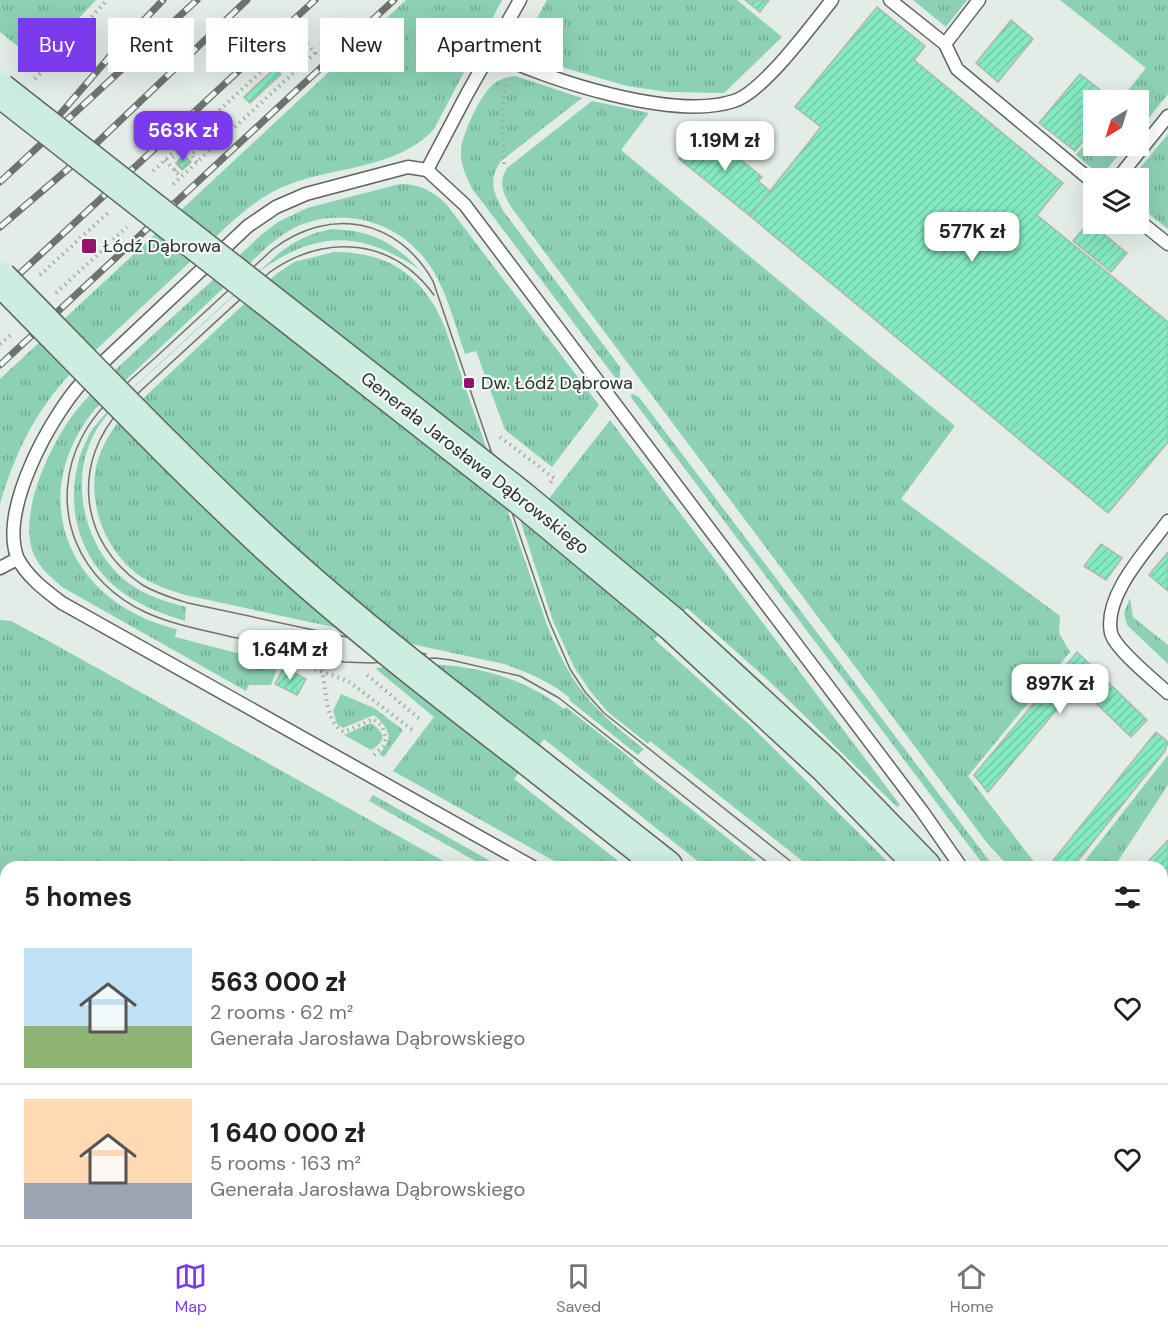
<!DOCTYPE html>
<html lang="en">
<head>
<meta charset="utf-8">
<style>
  :root { --surface:#fff; --page:#f2f2f2; --text:#202124; --muted:#757577; --line:#e0e0e0; --accent:#7c3aed }
  body { margin:0; font-family:"DM Sans",sans-serif; background:var(--page); color:var(--text); height:100vh; display:flex; flex-direction:column; font-size:22px; white-space:nowrap }
  * { box-sizing:border-box; margin:0 }
  p { font-size:20px; color:var(--muted) }
  .icon { flex:none; width:33px; height:33px; fill:none; stroke:currentColor; stroke-width:2; stroke-linecap:round; stroke-linejoin:round }
  .map { position:relative; flex:1; overflow:hidden }
  .side { position:absolute; left:0px; top:861px; width:1168px; height:384px; display:flex; flex-direction:column; background:var(--surface); border-radius:18px 18px 0 0; box-shadow:0 6px 24px #0002 }
  .side>* { flex:none }
  .hud { position:absolute; left:18px; top:18px; width:600px; height:54px; display:flex; gap:12px }
  .needle { width:39px; rotate:218deg }
  .controls { position:absolute; left:1083px; top:90px; display:grid; gap:12px }
  .controls a { display:grid; place-items:center; width:66px; height:66px; border-radius:0px; background:var(--surface); box-shadow:0 6px 24px #0002; font-size:30px }
  .price { position:absolute; translate:-50% -51px; padding:0 14px; border-radius:12px; background:#fff; color:#222; font-size:20px; line-height:39px; filter:drop-shadow(0 2px 3px #0008) }
  .price::after { content:''; position:absolute; left:50%; top:36px; width:18px; height:14px; margin-left:-9px; background:inherit; clip-path:polygon(0 0,100% 0,50% 100%) }
  .price.selected { background:var(--accent); color:#fff }
  ul { padding:0; list-style:none }
  li { display:flex; align-items:center; gap:18px; height:150px; padding:0 24px }
  li+li { border-top:2px solid var(--line) }
  li span { display:grid; place-items:center; flex:none; width:168px; height:120px; border-radius:0px; color:#555 }
  li>.icon { margin-inline-start:auto }
  span .icon { width:72px; height:72px; fill:#fffc; stroke-width:1 }
  li b { font-size:26px }
  h2 { display:flex; justify-content:space-between; align-items:center; height:72px; padding:0 24px; font-size:26px }
  .chip { padding:0 21px; border-radius:0px; background:var(--surface); box-shadow:0 6px 24px #0002; font-size:21px; line-height:54px }
  .chip.selected { background:var(--accent); color:#fff }
  .tab-bar { display:flex; justify-content:space-around; align-items:center; height:84px; border-top:2px solid var(--line); background:var(--surface); font-size:16px; color:var(--muted) }
  .tab-bar a { display:grid; justify-items:center; gap:3px }
  .tab-bar .selected { color:var(--accent) }
  .map>svg:first-child { display:block }
  .grass { fill:url(#grass-tufts) }
  .garden { fill:url(#garden-furrows) }
  .building { fill:url(#building-hatch); stroke:#adb6b1; stroke-width:1.5 }
  .lines { fill:none; stroke-linecap:round; stroke-linejoin:round }
  .lane-casing { stroke:#5e6562; stroke-width:15 }
  .secondary-casing { stroke:#5e6562; stroke-width:36 }
  .path { stroke:#a4aba7; stroke-width:4; stroke-dasharray:1.5 4.5; stroke-linecap:butt }
  .lane { stroke:#fff; stroke-width:12 }
  .secondary { stroke:#ccede0; stroke-width:33 }
  .tram { stroke:#6e7370; stroke-width:1.5 }
  .rail-casing { stroke:#6e7370; stroke-width:7 }
  .rail { stroke:#f0f9f5; stroke-width:4.5; stroke-dasharray:14; stroke-linecap:butt }
  .secondary-bridge-casing { stroke:#5e6562; stroke-width:36; stroke-linecap:butt }
  .secondary-bridge { stroke:#ccede0; stroke-width:33 }
  .poi-dot { fill:#94126b; stroke:#f0f9f5; stroke-width:2 }
  .labels { text-anchor:middle; stroke-width:4.5; stroke-linejoin:round; paint-order:stroke }
  .poi-label { font-size:18px; fill:#2b2e2d; stroke:#f0f9f5; text-anchor:start }
  .street-label { font-size:18px; fill:#2b2e2d; stroke:#f0f9f5 }
</style>
</head>
<body>
<div class="map">
<svg width="1168" height="1245" viewBox="0 0 1168 1245">
  <defs>
    <pattern id="grass-tufts" width="24" height="20" patternUnits="userSpaceOnUse" patternTransform="scale(1.5)"><rect width="24" height="20" fill="#8cd1b3"/><path d="M3 7l-1-3M5 7V3M7 7l1-3M15 17l-1-3M17 17v-4M19 17l1-3" fill="none" stroke="#73aa92"/></pattern>
    <pattern id="garden-furrows" width="10" height="10" patternUnits="userSpaceOnUse" patternTransform="scale(1.5)"><rect width="10" height="10" fill="#8cd1b3"/><path d="M-1 1l2-2M0 10L10 0M9 11l2-2" fill="none" stroke="#73aa92"/></pattern>
    <pattern id="building-hatch" width="6" height="6" patternUnits="userSpaceOnUse" patternTransform="scale(1.5)"><rect width="6" height="6" fill="#84eac0"/><path d="M-1 1l2-2M0 6l6-6M5 7l2-2" fill="none" stroke="#72c9a5"/></pattern>
  </defs>
  <rect width="100%" height="100%" fill="#e3ece7"/>
  <path class="grass" d="M0,0H96L38,62L0,32Z
    M406,0H502L434,129C392,175 318,164 267,195C238,213 215,238 191,261C151,298 111,336 71,373C34,413 15,453 0,504V379Z
    M547,0H737L782,37L724,93L668,92L627,86L558,66L533,57L524,49V42Z
    M913,0H967L946,27Z
    M1060,0H1168V94L1139,130L1138,100H1120L1146,68Z
    M515,76L582,98L501,161C488,180 493,192 504,212L620,367V376L617,380L473,190C466,177 460,164 461,150C462,134 481,93 494,84C500,79 507,77 515,76Z
    M592,101L649,113L621,150L955,426L901,499L1060,616L1059,633L1070,652L968,776L1038,867H1009L987,843L511,207C503,193 498,182 507,168Z
    M1093,133L1094,146H1126L1101,176L1076,155Z
    M1168,134V229L1139,206L1138,178H1132Z
    M400,184C420,184 433,191 447,205L599,405L552,467L505,430L476,351L465,354C455,326 448,294 432,269C404,224 349,206 300,225C289,230 279,237 269,245L95,409C23,498 70,604 177,629L175,637L279,664L271,685H249L246,691L62,587C52,578 41,569 35,557C15,517 51,443 75,412C95,387 120,366 143,344C182,308 222,272 261,235L278,222L307,208Z
    M332,229C371,231 392,241 419,269C362,232 320,230 264,268L125,396C113,408 101,420 93,436C71,480 83,538 117,573C136,592 161,601 186,607L185,621C163,614 141,606 122,592C72,555 61,489 89,435C93,427 100,420 106,413L279,253C296,240 311,233 332,229Z
    M334,252C389,252 422,275 444,325L546,622C569,684 592,709 644,749L638,755L569,700L570,698C551,682 527,672 504,664L185,595C170,590 156,586 143,578C109,556 90,512 95,473C98,452 108,435 121,419L275,275L294,262Z
    M633,394L639,397L994,867H985L630,396Z
    M610,420L900,805L897,807L768,680L687,608L654,639L752,727L893,867H810L650,741L648,744L608,712L590,691L574,667L553,621L503,467L547,501Z
    M1130,598L1133,617L1168,645V664L1127,625L1124,613Z
    M0,620L11,621L54,644L454,867H6V983L0,978Z
    M423,664C475,665 523,677 564,709L566,707L634,761L633,763L764,867H705L544,739L514,779L626,867H565L393,771L434,717L375,668Z
    M341,694L374,708L403,730L384,757L379,754C395,738 389,728 374,715L343,728L337,724L333,711Z
    M371,723C386,733 386,741 371,750L344,735Z
    M1168,755V785L1114,867H1080Z
    M373,795L501,867H486L369,801Z
    M316,1239H1045L1052,1245H323Z"/>
  <path class="garden" d="M0,978L6,983V1239H316L323,1245H0Z"/>
  <path class="building" d="M745,0H769L760,12Z
    M877,7L925,46L914,60L1063,183L1037,215L1168,322V442L1108,513L750,216L821,127L795,107Z
    M1011,20L1033,39L998,82L976,63Z
    M275,68L281,74L250,103L244,97Z
    M1080,74L1113,100H1094V128L1075,151L1039,123Z
    M703,129L762,177L758,181L770,191L750,216L679,159Z
    M184,155L191,162L182,170L176,163Z
    M1089,222L1127,253L1111,272L1073,241Z
    M1101,544L1122,558L1106,580L1084,566Z
    M1168,552V591L1149,575Z
    M1077,652L1147,720L1131,737L1077,685L988,792L974,775Z
    M284,667L306,679L297,695L275,684Z
    M1156,732L1168,742L1165,751L1073,867H1048Z
    M1168,840V908L1162,903V867H1143Z
    M497,1239H582L577,1245H504Z"/>
  <g class="lines">
    <g class="lane-casing">
      <path id="lane" d="M890,0L945,44L957,69L1094,183
        M945,44L979,0
        M491,52C547,80 674,121 734,101C763,92 812,25 832,0
        M427,170L467,94L520,0
        M1118,178L1168,116
        M1138,220L1168,244
        M1168,521C1148,549 1103,595 1111,633C1115,649 1155,681 1168,693
        M0,568L17,559
        M533,867L62,603C46,591 26,576 17,557C0,508 50,418 82,382L248,226L276,207L306,194L408,167L427,170L465,205L922,811L961,867"/>
    </g>
    <g class="secondary-casing">
      <path id="secondary" d="M671,623L827,767L924,867
        M529,759L666,867
        M1162,1113L1168,1118
        M1139,1239L1146,1245"/>
    </g>
    <path class="path" d="M35,79L107,0
      M173,158L210,124L216,132L191,155L197,162
      M165,160L181,177
      M504,164C503,137 499,108 507,81
      M153,171L300,36L315,53L170,187
      M175,171L183,163
      M40,275L110,211
      M56,293L127,227
      M0,344L13,333
      M500,437L554,478L550,483
      M321,653L318,662C330,684 320,718 344,732L373,719L382,726L386,739L383,746L373,756
      M315,669L348,681L414,731
      M367,675L422,721
      M0,966L4,972L0,984
      M0,1113L6,1118
      M140,1239L146,1245
      M827,1239L832,1245
      M11,1245L16,1239"/>
    <use href="#lane" class="lane"/>
    <use href="#secondary" class="secondary"/>
    <path class="tram" d="M426,654L188,603C172,598 155,593 141,584C79,542 71,462 122,408L270,272C326,233 392,238 434,295
      M773,867L559,698L520,676L451,660L435,658L371,663L344,662C306,654 269,645 232,637C203,630 173,625 145,612C115,598 89,574 76,542C62,508 65,469 82,437C98,405 130,381 156,357C195,321 234,285 273,249C330,206 397,218 433,281L549,621L570,669L585,692L604,713L798,867
      M1162,1168L1168,1174
      M1162,1192L1168,1197"/>
    <g class="rail-casing">
      <path id="rail" d="M49,127L111,55L163,0
        M0,182L197,0
        M0,227L82,157L247,0
        M0,292L315,0
        M0,365L394,0"/>
    </g>
    <use href="#rail" class="rail"/>
    <g class="secondary-bridge-casing">
      <path id="secondary-bridge" d="M0,90L521,498L671,623
        M0,278C89,368 177,461 270,547C352,622 441,691 529,759"/>
    </g>
    <use href="#secondary-bridge" class="secondary-bridge"/>
  </g>
  <g class="poi-dot">
    <rect x="81" y="238" width="16" height="16" rx="3"/>
    <rect x="463" y="377" width="12" height="12" rx="3"/>
  </g>
  <g class="labels">
    <g class="poi-label">
      <text x="103" y="252">Łódź Dąbrowa</text>
      <text x="481" y="389">Dw. Łódź Dąbrowa</text>
    </g>
    <g class="street-label">
      <text transform="translate(475 463) rotate(38)" y="6">Generała Jarosława Dąbrowskiego</text>
    </g>
  </g>
</svg>
<div class="controls">
<a><svg class="needle" viewBox="-14 -14 28 28"><path d="M0-13l5 13h-10z" fill="#e53935"/><path d="M0 13l5-13h-10z" fill="#757577"/></svg></a>
<a><svg class="icon" aria-label="layers" viewBox="0 0 24 24"><path d="M12 4l9 5-9 5-9-5zM3 14l9 5 9-5"/></svg></a>
</div>
<b class="price selected" style="left:183px;top:162px">563K zł</b>
<b class="price" style="left:725px;top:172px">1.19M zł</b>
<b class="price" style="left:972px;top:263px">577K zł</b>
<b class="price" style="left:290px;top:681px">1.64M zł</b>
<b class="price" style="left:1060px;top:715px">897K zł</b>
<div class="hud">
<a class="chip selected">Buy</a>
<a class="chip">Rent</a>
<a class="chip">Filters</a>
<a class="chip">New</a>
<a class="chip">Apartment</a>
</div>
<section class="side">
<h2>5 homes<svg class="icon" aria-label="filters" viewBox="0 0 24 24"><path d="M4 7h16M4 17h16"/><circle cx="9" cy="7" r="2"/><circle cx="15" cy="17" r="2"/></svg></h2>
<ul>
<li><span style="background:linear-gradient(#bfe0f5 65%,#8fb573 0)"><svg class="icon" aria-label="home" viewBox="0 0 24 24"><path d="M3 11l9-7 9 7M6 9v11h12V9"/></svg></span><div><b>563 000 zł</b><p>2 rooms · 62 m²</p><p>Generała Jarosława Dąbrowskiego</p></div><svg class="icon" aria-label="heart" viewBox="0 0 24 24"><path d="M12 20l-8-8c-3-5 5-10 8-4 3-6 11-1 8 4z"/></svg></li>
<li><span style="background:linear-gradient(#ffd9b3 70%,#9aa5b1 0)"><svg class="icon" aria-label="home" viewBox="0 0 24 24"><path d="M3 11l9-7 9 7M6 9v11h12V9"/></svg></span><div><b>1 640 000 zł</b><p>5 rooms · 163 m²</p><p>Generała Jarosława Dąbrowskiego</p></div><svg class="icon" aria-label="heart" viewBox="0 0 24 24"><path d="M12 20l-8-8c-3-5 5-10 8-4 3-6 11-1 8 4z"/></svg></li>
</ul>
</section>
</div>
<nav class="tab-bar">
<a class="selected"><svg class="icon" aria-label="map" viewBox="0 0 24 24"><path d="M3 6l6-2 6 2 6-2v14l-6 2-6-2-6 2zM9 4v14M15 6v14"/></svg>Map</a>
<a><svg class="icon" aria-label="saved" viewBox="0 0 24 24"><path d="M7 4h10v16l-5-4-5 4z"/></svg>Saved</a>
<a><svg class="icon" aria-label="home" viewBox="0 0 24 24"><path d="M3 11l9-7 9 7M6 9v11h12V9"/></svg>Home</a>
</nav>
</body>
</html>
